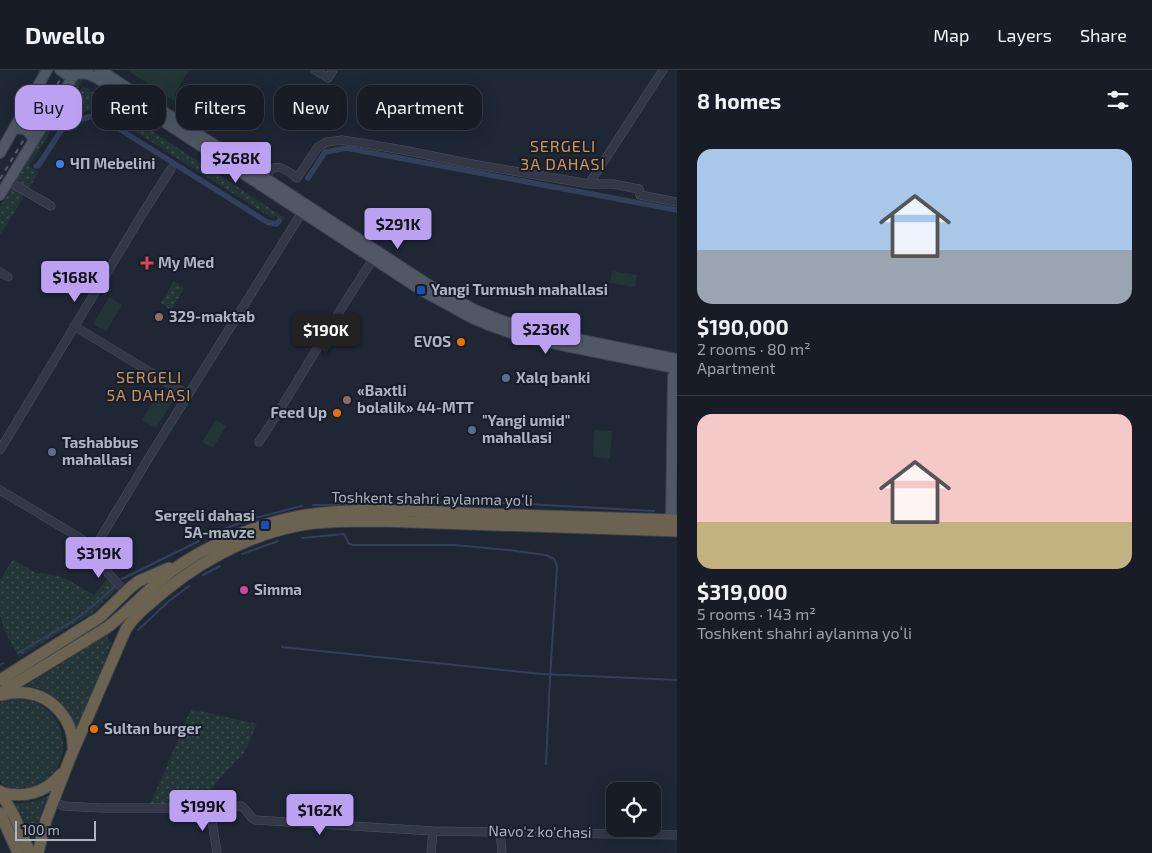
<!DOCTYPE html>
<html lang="en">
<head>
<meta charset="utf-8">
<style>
  :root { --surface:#171c27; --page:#242933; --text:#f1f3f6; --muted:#9ea1a7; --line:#363a44; --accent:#bca0f2 }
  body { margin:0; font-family:"Exo 2",sans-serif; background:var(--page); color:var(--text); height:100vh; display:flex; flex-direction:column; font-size:19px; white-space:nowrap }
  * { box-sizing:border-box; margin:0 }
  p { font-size:16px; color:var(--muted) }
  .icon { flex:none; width:28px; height:28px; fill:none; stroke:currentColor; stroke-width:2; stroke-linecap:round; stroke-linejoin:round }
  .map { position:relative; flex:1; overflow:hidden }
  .details { display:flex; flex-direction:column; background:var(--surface); width:475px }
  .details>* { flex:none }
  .banner { position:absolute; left:15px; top:15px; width:475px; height:45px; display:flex; gap:10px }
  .fabs { position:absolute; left:606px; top:712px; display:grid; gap:10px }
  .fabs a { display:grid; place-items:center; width:55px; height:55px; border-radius:10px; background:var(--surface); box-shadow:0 5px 20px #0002,0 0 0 1px var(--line); font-size:25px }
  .scale { position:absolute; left:15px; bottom:12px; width:81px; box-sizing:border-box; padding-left:5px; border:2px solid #acb3c3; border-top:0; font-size:14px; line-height:18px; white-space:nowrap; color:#acb3c3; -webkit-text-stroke:4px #181e29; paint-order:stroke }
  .price { position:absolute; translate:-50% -42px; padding:0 11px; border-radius:5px; background:var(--accent); color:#111; font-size:16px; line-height:32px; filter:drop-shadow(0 1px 2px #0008) }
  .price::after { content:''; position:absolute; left:50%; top:30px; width:15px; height:11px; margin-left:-8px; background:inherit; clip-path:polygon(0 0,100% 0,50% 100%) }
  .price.selected { background:#222; color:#fff }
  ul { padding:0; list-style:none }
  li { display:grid; align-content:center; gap:10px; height:265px; padding:0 20px }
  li+li { border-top:1px solid var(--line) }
  li span { display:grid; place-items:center; height:155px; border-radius:15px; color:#555 }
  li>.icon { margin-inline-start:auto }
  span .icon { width:90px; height:90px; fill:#fffc; stroke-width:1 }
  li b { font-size:21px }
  h2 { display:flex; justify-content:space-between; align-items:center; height:60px; padding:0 20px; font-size:21px }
  .chip { padding:0 18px; border-radius:15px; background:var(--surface); box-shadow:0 5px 20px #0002,0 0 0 1px var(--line); font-size:18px; line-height:45px }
  .chip.selected { background:var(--accent); color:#111 }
  header { display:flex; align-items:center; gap:30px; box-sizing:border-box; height:70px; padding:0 25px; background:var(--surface); border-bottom:1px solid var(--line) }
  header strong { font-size:24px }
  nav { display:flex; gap:28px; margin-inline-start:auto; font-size:18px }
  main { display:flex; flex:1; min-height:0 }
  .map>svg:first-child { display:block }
  .grass { fill:url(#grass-dots) }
  .park { fill:#243538 }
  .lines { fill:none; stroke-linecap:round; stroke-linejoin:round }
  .stream { stroke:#33405c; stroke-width:2 }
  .canal { stroke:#33405c; stroke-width:5.5 }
  .minor-casing { stroke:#4d5361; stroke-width:9 }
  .major-casing { stroke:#3c424f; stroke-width:12 }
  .highway-casing { stroke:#3a404d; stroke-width:13 }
  .minor { stroke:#323845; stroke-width:8 }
  .major { stroke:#505765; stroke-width:10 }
  .highway { stroke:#6b6350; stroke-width:11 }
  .rail { stroke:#545c6c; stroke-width:2; stroke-dasharray:5 5; stroke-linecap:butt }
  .shop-dot { fill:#3f7fe0; stroke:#181e29; stroke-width:2 }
  .health-dot { fill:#e0444e; stroke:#181e29; stroke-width:2 }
  .transit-dot { fill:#1a4fb4; stroke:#181e29; stroke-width:2 }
  .education-dot { fill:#8d6e63; stroke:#181e29; stroke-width:2 }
  .food-dot { fill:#e8710a; stroke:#181e29; stroke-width:2 }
  .service-dot { fill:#5c6f8a; stroke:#181e29; stroke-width:2 }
  .hotel-dot { fill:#d1479c; stroke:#181e29; stroke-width:2 }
  .labels { text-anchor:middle; stroke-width:4; stroke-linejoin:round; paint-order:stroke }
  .poi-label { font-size:15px; font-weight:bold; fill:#acb3c3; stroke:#181e29; text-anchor:start }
  .street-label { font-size:15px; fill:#acb3c3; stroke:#181e29 }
  .neighbourhood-label { font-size:16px; letter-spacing:1px; fill:#cf985a; stroke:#181e29 }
</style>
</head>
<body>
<header>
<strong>Dwello</strong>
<nav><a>Map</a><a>Layers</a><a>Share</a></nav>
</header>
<main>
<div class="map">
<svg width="677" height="783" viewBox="0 0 677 783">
  <defs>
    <pattern id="grass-dots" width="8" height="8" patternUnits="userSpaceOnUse" patternTransform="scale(1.25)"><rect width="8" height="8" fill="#243538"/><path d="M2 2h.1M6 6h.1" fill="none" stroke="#415053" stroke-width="1.8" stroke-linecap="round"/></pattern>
  </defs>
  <rect width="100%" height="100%" fill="#1f2634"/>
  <path class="grass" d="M84,8L29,96L39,102L30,117L26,118L17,112V109L73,17L78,10Z
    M83,16L285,148L283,151L276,146L272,148L101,40L95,39L65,46H64V44Z
    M12,118L22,123L23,128L0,165V137Z
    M174,211L184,218L171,240L161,233Z
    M13,489L36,503L49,504L63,507L94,525L107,509L117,518L92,543L19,587L4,560L2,550L0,546V510Z
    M107,564L108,569L112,573L76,661C68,636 52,618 25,616Z
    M12,629C18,629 25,629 31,631C62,641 73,678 53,703C46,712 35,718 24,719C13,720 6,719 0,710V633Z
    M191,639L257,654L244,683L222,706L201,732L150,735Z
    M49,725L39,749L34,770L14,733C26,734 38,732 49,725Z"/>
  <path class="park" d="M127,0H189L174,25L179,30L177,33Z
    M612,201L637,205L635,217L610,213Z
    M109,227L122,235L106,262L93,254Z
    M159,322L173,331L156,358L142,350Z
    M216,350L226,356L213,378L202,372Z
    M594,360L612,361L610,389L593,387Z"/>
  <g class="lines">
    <path class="stream" d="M488,432L654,441
      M313,435L409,434L477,431
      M212,464L247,450L302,436
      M302,468L344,464L349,474L354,475H454L508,480L546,485L554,489L557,496L550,608L546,694
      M242,484L278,471
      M203,505L220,496
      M122,509L199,471
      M138,560L169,531L189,516
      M282,577L542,604L677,610
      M18,583L73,551L87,541L115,516
      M0,595L3,593"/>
    <path class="canal" d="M36,96H38L66,53L97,45L267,152L276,154L279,151
      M308,108L325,82L346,78L677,140"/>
    <g class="minor-casing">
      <path id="minor" d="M315,0L328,8L333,0
        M266,108C268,105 270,99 274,98C281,95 292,104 297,108L318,77L327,72L342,70L403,80L472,94L589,114H613L639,119L640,125L677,132
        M8,111L51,136
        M589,114L663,0
        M0,202L8,207
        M74,256L188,325
        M259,372C299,312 333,248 374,188
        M0,380L143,143L171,99
        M0,420L95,477L108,503L122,518L127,521
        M95,477L153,381L304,139
        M53,732L64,736L101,738H210L217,783
        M212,751L228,738L241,736C247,739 249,747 255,750L433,761
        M500,761L502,783
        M431,783L433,761L677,765"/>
    </g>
    <g class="major-casing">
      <path id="major" d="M60,0L72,8
        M100,0L429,215L475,240L503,251L537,261L677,289
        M75,3L88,4L97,8L421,220L472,248L486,254L514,264L533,269L570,277L675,298
        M14,59C24,57 30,61 33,70
        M0,83L47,0
        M0,125L77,0
        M673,457L671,450L673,307L677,294"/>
    </g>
    <g class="highway-casing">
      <path id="highway" d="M0,610L100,547L131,517L139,511L169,498
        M0,623L108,557C134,536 155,511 183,493C218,470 264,452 306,445C363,436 430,442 487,444C551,446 614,448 677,450
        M2,625C10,623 18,622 26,623C53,626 74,651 73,678
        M0,721L14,746L30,783
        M0,722C23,729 46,723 61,704
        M0,743L18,783
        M38,783L46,750L70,688L126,559C133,548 142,540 152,532C192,496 243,467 296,456C323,451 352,451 380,451L677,461"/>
    </g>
    <use href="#minor" class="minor"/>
    <use href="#major" class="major"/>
    <use href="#highway" class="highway"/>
    <path class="rail" d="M0,109L66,0"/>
  </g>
  <circle class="shop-dot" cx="60" cy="94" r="5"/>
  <path class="health-dot" d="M144.5 185.5h5v5h5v5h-5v5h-5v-5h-5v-5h5z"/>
  <g class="transit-dot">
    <rect x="416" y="215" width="10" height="10" rx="2.5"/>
    <rect x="260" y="450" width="10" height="10" rx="2.5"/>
  </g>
  <g class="education-dot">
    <circle cx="159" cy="247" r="5"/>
    <circle cx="347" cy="330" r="5"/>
  </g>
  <g class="food-dot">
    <circle cx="461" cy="272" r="5"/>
    <circle cx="337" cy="343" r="5"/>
    <circle cx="94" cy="659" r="5"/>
  </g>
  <g class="service-dot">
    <circle cx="506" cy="308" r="5"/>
    <circle cx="472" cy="360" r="5"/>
    <circle cx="52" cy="382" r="5"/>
  </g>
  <circle class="hotel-dot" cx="244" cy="520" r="5"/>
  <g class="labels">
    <g class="poi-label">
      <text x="70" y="99">ЧП Mebelini</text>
      <text x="158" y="198">My Med</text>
      <text x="431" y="225">Yangi Turmush mahallasi</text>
      <text x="169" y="252">329-maktab</text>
      <text x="451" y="277" text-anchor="end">EVOS</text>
      <text x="516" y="313">Xalq banki</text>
      <text x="357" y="326">«Baxtli<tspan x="357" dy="17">bolalik» 44-MTT</tspan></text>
      <text x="327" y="348" text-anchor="end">Feed Up</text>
      <text x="482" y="356">"Yangi umid"<tspan x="482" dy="17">mahallasi</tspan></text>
      <text x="62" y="378">Tashabbus<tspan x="62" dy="17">mahallasi</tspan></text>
      <text x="255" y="451" text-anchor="end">Sergeli dahasi<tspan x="255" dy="17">5A-mavze</tspan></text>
      <text x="254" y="525">Simma</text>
      <text x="104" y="664">Sultan burger</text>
    </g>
    <g class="street-label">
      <text transform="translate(432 429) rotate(1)" y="5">Toshkent shahri aylanma yoʻli</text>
      <text transform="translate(540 762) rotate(1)" y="5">Navo'z ko'chasi</text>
    </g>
    <g class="neighbourhood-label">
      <text x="563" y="82">SERGELI<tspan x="563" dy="18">3A DAHASI</tspan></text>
      <text x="149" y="313">SERGELI<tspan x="149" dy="18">5A DAHASI</tspan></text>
    </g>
  </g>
</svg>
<div class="fabs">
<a><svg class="icon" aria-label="locate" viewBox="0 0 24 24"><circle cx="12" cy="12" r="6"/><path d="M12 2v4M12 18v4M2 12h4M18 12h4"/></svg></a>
</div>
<div class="scale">100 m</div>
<b class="price" style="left:236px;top:114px">$268K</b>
<b class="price" style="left:398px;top:180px">$291K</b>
<b class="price" style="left:75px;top:233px">$168K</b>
<b class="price" style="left:546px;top:285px">$236K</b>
<b class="price selected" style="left:326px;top:286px">$190K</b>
<b class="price" style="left:99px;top:509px">$319K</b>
<b class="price" style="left:203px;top:762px">$199K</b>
<b class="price" style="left:320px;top:766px">$162K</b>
<div class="banner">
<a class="chip selected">Buy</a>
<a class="chip">Rent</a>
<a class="chip">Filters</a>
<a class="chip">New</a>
<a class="chip">Apartment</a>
</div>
</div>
<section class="details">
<h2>8 homes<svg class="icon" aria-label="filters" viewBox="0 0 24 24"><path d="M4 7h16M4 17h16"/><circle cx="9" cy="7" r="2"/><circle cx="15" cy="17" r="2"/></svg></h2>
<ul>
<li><span style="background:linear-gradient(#a9c7e8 65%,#9aa5b1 0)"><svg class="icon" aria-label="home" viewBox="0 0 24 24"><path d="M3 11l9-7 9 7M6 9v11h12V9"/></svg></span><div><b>$190,000</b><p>2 rooms · 80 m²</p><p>Apartment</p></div></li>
<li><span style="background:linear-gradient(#f6c9c9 70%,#c2b280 0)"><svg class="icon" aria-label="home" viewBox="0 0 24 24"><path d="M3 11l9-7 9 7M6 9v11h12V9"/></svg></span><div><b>$319,000</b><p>5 rooms · 143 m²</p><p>Toshkent shahri aylanma yoʻli</p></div></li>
</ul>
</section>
</main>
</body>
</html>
